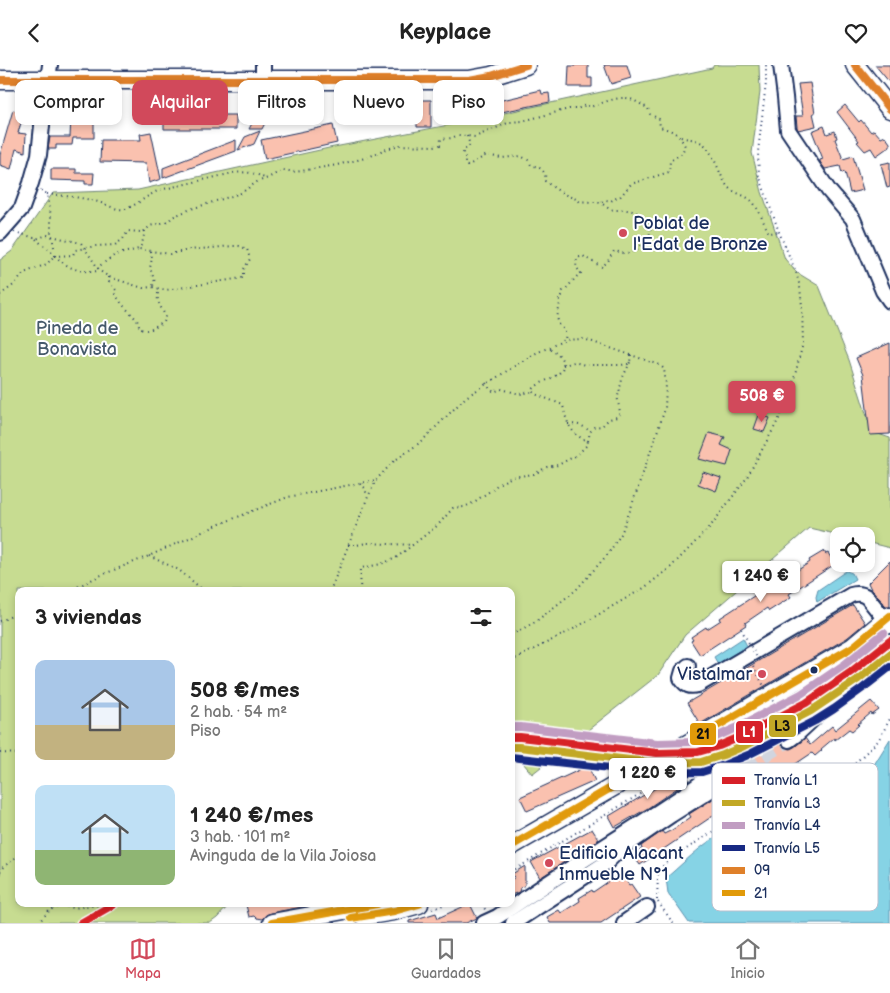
<!DOCTYPE html>
<html lang="es">
<head>
<meta charset="utf-8">
<style>
  :root { --surface:#fff; --page:#f2f2f2; --text:#222; --muted:#767676; --line:#e0e0e0; --accent:#d1495b }
  body { margin:0; font-family:"Balsamiq Sans",sans-serif; background:var(--page); color:var(--text); height:100vh; display:flex; flex-direction:column; font-size:19px; white-space:nowrap }
  * { box-sizing:border-box; margin:0 }
  p { font-size:16px; color:var(--muted) }
  .icon { flex:none; width:28px; height:28px; fill:none; stroke:currentColor; stroke-width:2; stroke-linecap:round; stroke-linejoin:round }
  .map { position:relative; flex:1; overflow:hidden }
  .details { position:absolute; left:15px; top:522px; width:500px; height:320px; display:flex; flex-direction:column; background:var(--surface); border-radius:10px; box-shadow:0 2px 8px #0003 }
  .details>* { flex:none }
  .banner { position:absolute; left:15px; top:15px; width:500px; height:45px; display:flex; gap:10px }
  .fabs { position:absolute; left:830px; top:462px; display:grid; gap:10px }
  .fabs a { display:grid; place-items:center; width:45px; height:45px; border-radius:10px; background:var(--surface); box-shadow:0 2px 8px #0003; font-size:25px }
  .price { position:absolute; translate:-50% -42px; padding:0 11px; border-radius:5px; background:#fff; color:#222; font-size:16px; line-height:32px; filter:drop-shadow(0 1px 2px #0008) }
  .price::after { content:''; position:absolute; left:50%; top:30px; width:15px; height:11px; margin-left:-8px; background:inherit; clip-path:polygon(0 0,100% 0,50% 100%) }
  .price.on { background:var(--accent); color:#fff }
  ul { padding:0; list-style:none }
  li { display:flex; align-items:center; gap:15px; height:125px; padding:0 20px }
  li span { display:grid; place-items:center; flex:none; width:140px; height:100px; border-radius:10px; color:#555 }
  li>.icon { margin-inline-start:auto }
  span .icon { width:60px; height:60px; fill:#fffc; stroke-width:1 }
  li b { font-size:21px }
  h2 { display:flex; justify-content:space-between; align-items:center; height:60px; padding:0 20px; font-size:21px }
  .chip { padding:0 18px; border-radius:10px; background:var(--surface); box-shadow:0 2px 8px #0003; font-size:18px; line-height:45px }
  .chip.on { background:var(--accent); color:#fff }
  header { display:flex; justify-content:space-between; align-items:center; height:65px; padding:0 20px; background:var(--surface); font-size:22px; font-weight:600 }
  .tab-bar { display:flex; justify-content:space-around; align-items:center; height:70px; border-top:1px solid var(--line); background:var(--surface); font-size:14px; color:var(--muted) }
  .tab-bar a { display:grid; justify-items:center; gap:2px }
  .tab-bar .on { color:var(--accent) }
  .map>svg:first-child { display:block }
  .green { fill:#c7dc91; stroke:#718678 }
  .water { fill:#86d3e5; stroke:#5b91af }
  .building { fill:#fac1af; stroke:#1b2f5e }
  .lines { fill:none; stroke-linecap:round; stroke-linejoin:round }
  .minor-tunnel { stroke:#d1d5df; stroke-width:14; stroke-dasharray:14 7; stroke-linecap:butt }
  .minor-casing { stroke:#1b2f5e; stroke-width:18 }
  .major-casing { stroke:#1b2f5e; stroke-width:21 }
  .path { stroke:#1b2f5e; stroke-width:2; stroke-dasharray:1 4; stroke-linecap:butt }
  .minor { stroke:#fff; stroke-width:14 }
  .major { stroke:#fff; stroke-width:18 }
  .path-bridge { stroke:#1b2f5e; stroke-width:2; stroke-dasharray:1 4; stroke-linecap:butt }
  .bus-1-casing { stroke:#fff; stroke-width:11 }
  .bus-2-casing { stroke:#fff; stroke-width:11 }
  .bus-1 { stroke:#df802a; stroke-width:8 }
  .bus-2 { stroke:#e19a09; stroke-width:8 }
  .tram-1-casing { stroke:#fff; stroke-width:11 }
  .tram-2-casing { stroke:#fff; stroke-width:11 }
  .tram-3-casing { stroke:#fff; stroke-width:11 }
  .tram-4-casing { stroke:#fff; stroke-width:11 }
  .tram-1 { stroke:#d72028; stroke-width:8 }
  .tram-2 { stroke:#c2a826; stroke-width:8 }
  .tram-3 { stroke:#c19dc2; stroke-width:8 }
  .tram-4 { stroke:#172983; stroke-width:8 }
  .poi-dot { fill:#d1495b; stroke:#fff; stroke-width:2 }
  .bus-dot { fill:#1b2f5e; stroke:#fff; stroke-width:2 }
  .labels { text-anchor:middle; stroke-width:4; stroke-linejoin:round; paint-order:stroke }
  .poi-label { font-size:18px; fill:#1b2f5e; stroke:#fff; text-anchor:start }
  .park-label { font-size:18px; fill:#465a6b; stroke:#fff }
  .key { fill:#fff; stroke:#bbc1cf; stroke-width:1 }
  .key-label { font-size:14px; fill:#1b2f5e }
  .line-badge { stroke:#fff; stroke-width:2 }
  .badge-label { font-size:14px; text-anchor:middle; font-weight:bold; fill:#fff }
  .pale-badge-label { font-size:14px; text-anchor:middle; font-weight:bold; fill:#111 }
</style>
</head>
<body>
<header><svg class="icon" aria-label="back" viewBox="0 0 24 24"><path d="M15 5l-7 7 7 7"/></svg>Keyplace<svg class="icon" aria-label="heart" viewBox="0 0 24 24"><path d="M12 20l-8-8c-3-5 5-10 8-4 3-6 11-1 8 4z"/></svg></header>
<div class="map">
<svg width="890" height="858" viewBox="0 0 890 858">
  <rect width="100%" height="100%" fill="#fff"/>
  <filter id="ink" filterUnits="userSpaceOnUse"><feTurbulence type="fractalNoise" baseFrequency=".02" numOctaves="2"/><feDisplacementMap in="SourceGraphic" scale="10" xChannelSelector="R" yChannelSelector="G"/><feConvolveMatrix kernelMatrix="1 2 1 2 8 2 1 2 1" color-interpolation-filters="sRGB"/></filter>
  <g filter="url(#ink)">
    <path class="green" d="M714,0H759L760,27L752,88L762,127L785,194L796,207L819,221L849,295L872,367L890,373V483L866,477V471H844L809,463L685,570L658,610L532,709L511,683V526H19V839H230L217,853L210,858H0V195L12,186L53,128L138,125L329,83L449,60L712,3Z"/>
    <path class="water" d="M846,506L852,508L855,514L817,537L816,532L818,525Z
      M743,573L747,581L718,599L714,592Z
      M890,674V858H689L668,828L666,813C692,791 721,758 757,759C762,759 768,759 772,761C784,766 792,776 800,786C808,795 816,809 828,811L833,803L829,794L795,749L800,722L811,711L817,712L824,719C839,711 844,715 859,718C866,714 871,711 872,703Z"/>
    <path class="building" d="M575,0H588V13H592V22H568L569,1H575Z
      M604,0H627L631,13L611,19Z
      M875,0H890V18Z
      M810,18L815,48H813L816,61L798,65L797,62L796,51H803L798,19Z
      M541,25L542,29L549,28L550,37L487,50L485,39L524,30V29Z
      M85,27L84,33H94V73H73L72,80H56V84H48L50,72H70L71,52H54L55,35H71V28Z
      M412,35H431V62H417V59L414,58V44L412,43Z
      M845,40L859,57L861,55L871,67L874,65L881,73L885,71L890,78V81L876,91L871,83L865,86L857,77L859,76L837,47Z
      M13,45L24,48L18,68L26,69L25,87L16,84L11,104L0,100V90Z
      M258,47L268,52L262,64H249Z
      M164,50H236V64H164Z
      M333,60L337,78L265,94L261,75Z
      M824,61L827,69L835,66L837,73L835,74L843,94L853,91L863,125L850,128L845,107L842,108L840,101L825,104L820,97V95L823,94L812,66Z
      M260,66L254,79L238,85L245,72Z
      M151,67L161,114L149,118L146,98L100,97L101,75H141L140,69Z
      M236,75V86L163,113V103Z
      M890,97V122L887,123L881,99Z
      M51,104H76V108H94L93,119H85V116L51,115Z
      M890,278V369L870,370L863,310L856,293Z
      M759,350L770,353L764,367L754,364Z
      M709,368L725,372L721,380L732,385L727,401L699,394Z
      M703,407L721,413L716,426L698,419Z
      M824,486L826,489L828,488L835,499L789,529L791,532L769,546L767,543L745,558L746,560L700,590L691,576L693,575L691,572L706,562L707,564L721,555L720,553L797,503L798,505L810,497L809,495Z
      M890,496V541H886L871,524L868,518Z
      M853,540L865,558L847,573L700,659L687,638Z
      M871,636L879,645L872,650L871,648L858,659L859,660L852,666L849,664L835,675L834,673L821,684L822,685L815,691L812,688L740,736L738,734L640,800L635,793L637,792L635,789L642,784L641,781L662,766L664,769L672,765L691,752L689,749L716,732L717,734L720,732L721,735L733,727L731,723L735,718L737,713L735,709L732,706L747,693L783,669L781,672L780,677L782,681L785,683L790,684L794,682L805,673L810,680L832,661L835,665Z
      M588,701L595,716L527,746L520,732Z
      M684,706L689,715L648,743L615,762L609,751Z
      M592,764L599,775L540,813L531,797Z
      M525,801V820L520,823L519,827L511,830V815L515,812L512,809Z
      M621,808L629,820L631,819L640,832L601,858H550L547,852L559,845L561,848L580,836L579,833L592,825L593,827Z
      M250,839H318L270,848L266,850L262,854L256,853L254,851L249,852L246,840Z
      M469,839H470L477,853L466,858H409V856L436,848L438,853Z"/>
    <g class="lines">
      <path class="minor-tunnel" d="M728,714L789,675"/>
      <g class="minor-casing">
        <path id="minor" d="M263,0V15
          M781,0L785,32L788,65L829,126L853,154L883,226L890,236
          M42,23L49,7L50,0
          M0,168L22,143L31,118L39,90L45,31V15
          M688,601L683,606L681,613C686,621 690,622 698,620L851,530C857,528 861,528 867,532L890,561
          M789,675L797,669L825,643L890,590
          M484,858L497,852C529,831 561,809 593,789C642,757 693,727 739,689L727,667L720,660
          M513,858L607,797L618,786L671,750L728,714
          M624,858L647,842"/>
      </g>
      <g class="major-casing">
        <path id="major" d="M855,0L890,44
          M0,15H469L491,11L526,0
          M511,781L703,670L853,582L890,551
          M363,851L394,846L419,839
          M272,858L377,839"/>
      </g>
      <path class="path" d="M467,71L470,80L463,86V89L465,92V99L467,101L487,90L501,93L521,91L528,95L531,100C540,102 547,106 545,116C552,122 560,127 568,131C573,133 576,133 580,137C583,136 597,137 600,138C604,139 607,143 610,144C616,146 622,144 627,145C632,145 637,148 642,150V153L648,154C652,163 651,173 643,178C639,185 630,189 623,188C620,188 617,186 614,186L608,196L602,202C600,201 584,192 583,191L577,193L576,202L581,208C574,213 570,221 563,226V229L559,236C561,243 556,249 558,256C560,265 567,261 565,275
        M681,72C686,74 696,74 700,77C714,83 719,113 729,123C737,130 749,130 755,140C760,147 764,159 769,168L779,167
        M41,125L47,129L51,151V168L52,171L54,182V191L73,190L75,185L96,181L115,180L123,174L128,166L141,167L145,166L150,161L169,156L172,152L191,144L241,128L257,117L268,113L283,105L295,107L337,100L369,92L381,86L399,80L434,81L440,80L441,74L452,73L458,70L475,72L510,57L522,56L569,44H577L586,40L590,42C600,39 615,32 626,33C634,34 641,40 648,43L650,49L659,54L660,62C674,66 678,68 685,81L682,88L670,96L669,107L631,119L620,132L615,133L611,136L606,135L599,138
        M47,129C64,131 82,132 98,137C106,139 117,146 125,144C138,140 147,130 160,125L233,108C238,107 250,107 255,109C260,110 261,113 267,113
        M14,167L32,172L36,174L47,170L81,178L100,206L109,212L143,223L152,222L166,225L242,213L244,209V204L250,194L247,184L239,181H233L189,185L170,189L139,184L142,179L145,166
        M36,174C41,179 48,183 52,187C64,202 78,208 98,206V202L115,190L139,184
        M151,186L152,193L150,203L155,217L152,222
        M109,212L108,216L116,225L115,229L122,239L137,255L140,264C151,267 155,262 164,257L166,253C161,240 155,238 159,224
        M0,230L15,219L24,208L47,199L54,191
        M563,300L574,297L585,300H621L628,299L630,297L631,290
        M486,318L490,324L494,327L501,324L520,329L531,327
        M568,359C577,359 584,360 590,367
        M588,376L590,367L594,362L602,361L609,354L617,352L620,349C620,342 615,332 620,327L619,323C622,320 621,316 623,312C625,307 628,303 630,297
        M360,419L365,423L367,431
        M348,480H356L367,478L413,480
        M149,491L179,505L204,526
        M69,526L99,511L149,491L220,459L288,432L376,415
        M330,526L367,434L376,415L394,396L421,377L466,332L532,290L565,275L584,274L660,300L664,304L666,319L665,344L631,443L621,469L608,489L576,525L535,557L511,570
        M360,526L361,503L381,499L396,493L438,460L453,443L464,442L471,439L493,424L498,419L512,412L534,409L547,402L558,400L577,390L587,380L588,376C571,370 566,357 563,340L535,329L532,326C538,314 572,312 561,293C558,288 554,285 548,283
        M0,556L19,548
        M511,596L570,566L644,523L671,502L710,462L746,414L780,352L793,318L803,278L802,241L800,222L796,207L779,167L759,110L758,87L766,18V0
        M753,601L764,621
        M774,651L781,647L783,650
        M0,688L19,689
        M783,752L827,803
        M0,807L2,803L19,790
        M511,807L721,680
        M657,835L658,810L664,799L730,755L746,751L778,754L792,745L795,718L808,708L851,702L878,676L890,654
        M658,837L673,858
        M482,839L486,846
        M432,844L446,839
        M38,858L50,845L55,843L65,841L73,843L109,839"/>
      <use href="#minor" class="minor"/>
      <use href="#major" class="major"/>
      <path class="path-bridge" d="M741,564L759,596
        M765,623L781,647"/>
      <g class="bus-1-casing">
        <path id="bus-1" d="M855,0L890,44
          M0,15H469L491,11L526,0"/>
      </g>
      <g class="bus-2-casing">
        <path id="bus-2" d="M511,781L853,582L890,551
          M351,853L394,846L419,839
          M272,858L377,839"/>
      </g>
      <use href="#bus-1" class="bus-1"/>
      <use href="#bus-2" class="bus-2"/>
      <g class="tram-1-casing">
        <path id="tram-1" d="M511,672H520L657,688L698,687L719,681L740,672L806,638L851,607L890,576
          M81,858L114,839"/>
      </g>
      <g class="tram-2-casing">
        <path id="tram-2" d="M511,682H519L656,698L701,697L723,690L744,681L811,646L857,615L890,589"/>
      </g>
      <g class="tram-3-casing">
        <path id="tram-3" d="M511,662H521L657,678L696,677L716,672L736,663L801,629L845,599L884,568"/>
      </g>
      <g class="tram-4-casing">
        <path id="tram-4" d="M511,692L655,708L702,707L724,700L748,690L815,656L834,644L863,623L890,602"/>
      </g>
      <use href="#tram-1" class="tram-1"/>
      <use href="#tram-2" class="tram-2"/>
      <use href="#tram-3" class="tram-3"/>
      <use href="#tram-4" class="tram-4"/>
    </g>
  </g>
  <g class="poi-dot">
    <circle cx="623" cy="168" r="5"/>
    <circle cx="762" cy="609" r="5"/>
    <circle cx="549" cy="798" r="5"/>
  </g>
  <circle class="bus-dot" cx="814" cy="605" r="4.5"/>
  <g class="labels">
    <g class="poi-label">
      <text x="633" y="164">Poblat de<tspan x="633" dy="21">l'Edat de Bronze</tspan></text>
      <text x="752" y="615" text-anchor="end">Vistalmar</text>
      <text x="559" y="794">Edificio Alacant<tspan x="559" dy="21">Inmueble N°1</tspan></text>
    </g>
    <g class="park-label">
      <text x="77" y="269">Pineda de<tspan x="77" dy="21">Bonavista</tspan></text>
    </g>
  </g>
  <rect x="712" y="698" width="166" height="148" rx="8" class="key"/>
  <rect x="722" y="712" width="23" height="7" fill="#d72028"/>
  <rect x="722" y="735" width="23" height="6" fill="#c2a826"/>
  <rect x="722" y="757" width="23" height="7" fill="#c19dc2"/>
  <rect x="722" y="780" width="23" height="6" fill="#172983"/>
  <rect x="722" y="802" width="23" height="7" fill="#df802a"/>
  <rect x="722" y="825" width="23" height="6" fill="#e19a09"/>
  <g class="key-label">
    <text x="754" y="720">Tranvía L1</text>
    <text x="754" y="743">Tranvía L3</text>
    <text x="754" y="765">Tranvía L4</text>
    <text x="754" y="788">Tranvía L5</text>
    <text x="754" y="810">09</text>
    <text x="754" y="833">21</text>
  </g>
  <g class="line-badge">
    <rect x="768" y="649" width="29" height="24" rx="5" fill="#c2a826"/>
    <rect x="735" y="655" width="29" height="24" rx="5" fill="#d72028"/>
    <rect x="689" y="657" width="28" height="24" rx="5" fill="#e19a09"/>
  </g>
  <g class="badge-label">
    <text x="749" y="672">L1</text>
  </g>
  <g class="pale-badge-label">
    <text x="782" y="666">L3</text>
    <text x="703" y="674">21</text>
  </g>
</svg>
<div class="fabs">
<a><svg class="icon" aria-label="locate" viewBox="0 0 24 24"><circle cx="12" cy="12" r="6"/><path d="M12 2v4M12 18v4M2 12h4M18 12h4"/></svg></a>
</div>
<b class="price on" style="left:762px;top:358px">508 €</b>
<b class="price" style="left:761px;top:538px">1 240 €</b>
<b class="price" style="left:648px;top:735px">1 220 €</b>
<div class="banner">
<a class="chip">Comprar</a>
<a class="chip on">Alquilar</a>
<a class="chip">Filtros</a>
<a class="chip">Nuevo</a>
<a class="chip">Piso</a>
</div>
<section class="details">
<h2>3 viviendas<svg class="icon" aria-label="filters" viewBox="0 0 24 24"><path d="M4 7h16M4 17h16"/><circle cx="9" cy="7" r="2"/><circle cx="15" cy="17" r="2"/></svg></h2>
<ul>
<li><span style="background:linear-gradient(#a9c7e8 65%,#c2b280 0)"><svg class="icon" aria-label="home" viewBox="0 0 24 24"><path d="M3 11l9-7 9 7M6 9v11h12V9"/></svg></span><div><b>508 €/mes</b><p>2 hab. · 54 m²</p><p>Piso</p></div></li>
<li><span style="background:linear-gradient(#bfe0f5 65%,#8fb573 0)"><svg class="icon" aria-label="home" viewBox="0 0 24 24"><path d="M3 11l9-7 9 7M6 9v11h12V9"/></svg></span><div><b>1 240 €/mes</b><p>3 hab. · 101 m²</p><p>Avinguda de la Vila Joiosa</p></div></li>
</ul>
</section>
</div>
<nav class="tab-bar">
<a class="on"><svg class="icon" aria-label="map" viewBox="0 0 24 24"><path d="M3 6l6-2 6 2 6-2v14l-6 2-6-2-6 2zM9 4v14M15 6v14"/></svg>Mapa</a>
<a><svg class="icon" aria-label="saved" viewBox="0 0 24 24"><path d="M7 4h10v16l-5-4-5 4z"/></svg>Guardados</a>
<a><svg class="icon" aria-label="home" viewBox="0 0 24 24"><path d="M3 11l9-7 9 7M6 9v11h12V9"/></svg>Inicio</a>
</nav>
</body>
</html>
